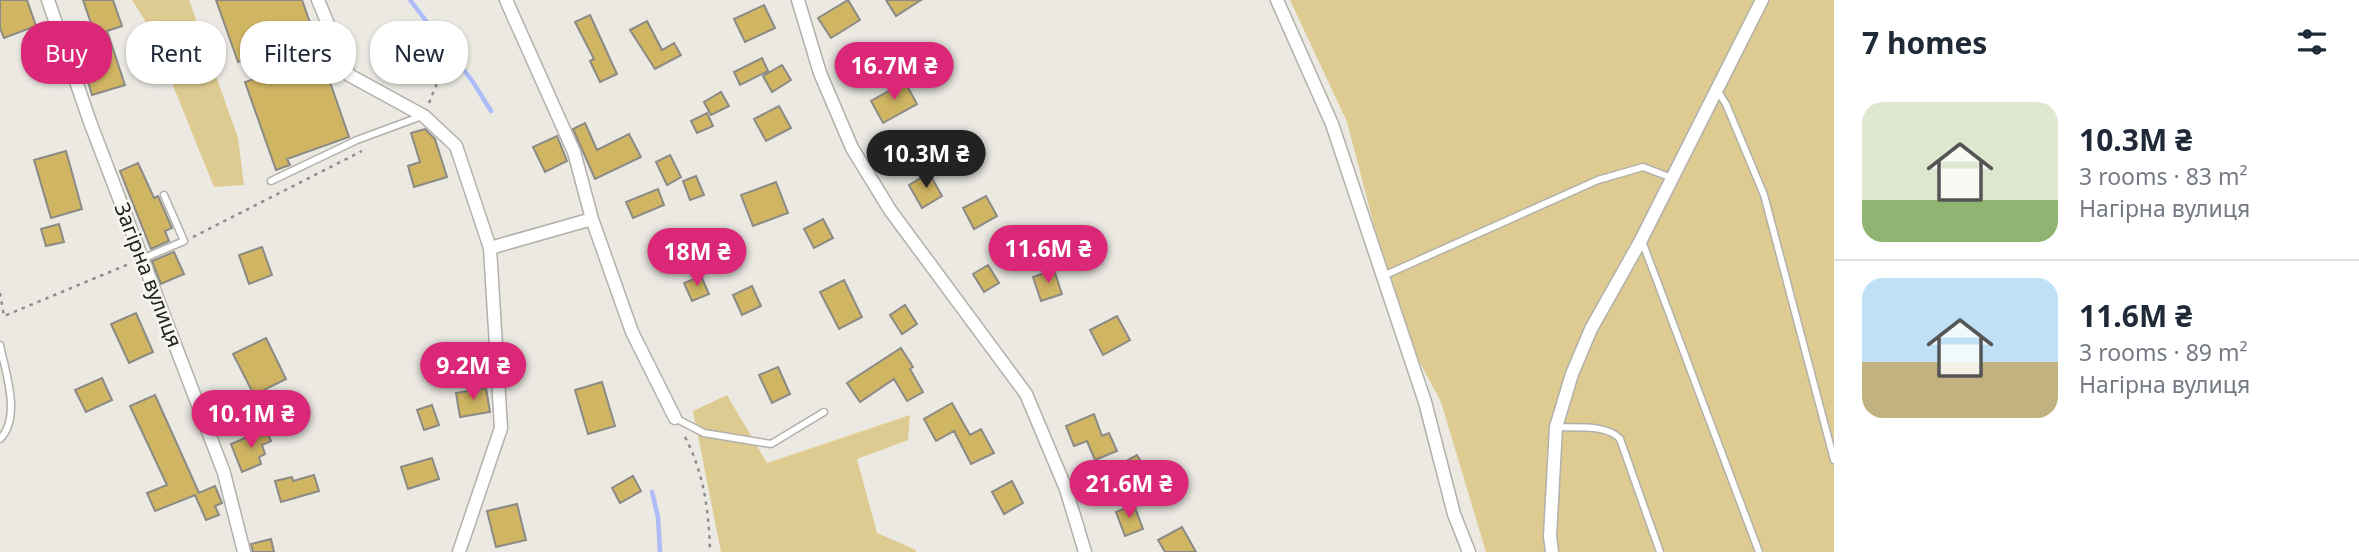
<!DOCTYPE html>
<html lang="en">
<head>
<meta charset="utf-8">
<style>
  :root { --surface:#fff; --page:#f6f6f7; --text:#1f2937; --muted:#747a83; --line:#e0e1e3; --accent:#db2777 }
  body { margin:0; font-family:"Noto Sans",sans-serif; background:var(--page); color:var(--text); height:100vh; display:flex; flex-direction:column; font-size:26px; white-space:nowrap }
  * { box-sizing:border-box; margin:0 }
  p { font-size:23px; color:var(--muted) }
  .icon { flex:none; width:38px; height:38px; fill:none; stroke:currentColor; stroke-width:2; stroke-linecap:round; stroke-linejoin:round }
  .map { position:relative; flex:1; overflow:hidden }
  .drawer { display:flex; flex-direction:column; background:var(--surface); width:525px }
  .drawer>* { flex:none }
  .top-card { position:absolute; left:21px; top:21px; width:665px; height:63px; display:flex; gap:14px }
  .price { position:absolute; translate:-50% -60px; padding:0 16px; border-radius:24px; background:var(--accent); color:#fff; font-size:23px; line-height:46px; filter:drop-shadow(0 2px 4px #0008) }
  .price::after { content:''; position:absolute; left:50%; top:42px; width:21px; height:16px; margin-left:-10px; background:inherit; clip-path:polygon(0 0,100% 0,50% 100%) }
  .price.selected { background:#222; color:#fff }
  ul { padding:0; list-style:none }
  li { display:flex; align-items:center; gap:21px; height:175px; padding:0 28px }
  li+li { border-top:2px solid var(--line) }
  li span { display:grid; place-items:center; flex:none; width:196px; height:140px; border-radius:21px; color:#555 }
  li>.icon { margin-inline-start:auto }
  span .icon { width:84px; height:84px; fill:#fffc; stroke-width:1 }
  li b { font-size:30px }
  h2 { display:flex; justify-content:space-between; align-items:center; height:84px; padding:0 28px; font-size:30px }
  .chip { padding:0 24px; border-radius:28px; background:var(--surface); box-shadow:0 2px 5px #0004; font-size:24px; line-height:63px }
  .chip.selected { background:var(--accent); color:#fff }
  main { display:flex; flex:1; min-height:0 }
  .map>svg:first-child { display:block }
  .green { fill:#decb91 }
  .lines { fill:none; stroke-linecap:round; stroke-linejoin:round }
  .stream { stroke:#aebcf7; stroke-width:4.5 }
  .building { fill:#d0b563; stroke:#8c8a84; stroke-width:2 }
  .lane-casing { stroke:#b2b0aa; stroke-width:9 }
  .street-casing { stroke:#b2b0aa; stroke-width:15 }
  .path { stroke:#8f8d89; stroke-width:2.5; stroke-dasharray:3.5 5; stroke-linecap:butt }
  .lane { stroke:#fff; stroke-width:6 }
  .street { stroke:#fff; stroke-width:12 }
  .labels { text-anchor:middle; stroke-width:5; stroke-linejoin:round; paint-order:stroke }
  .street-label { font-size:21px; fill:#242321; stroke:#f8f6f0 }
</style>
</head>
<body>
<main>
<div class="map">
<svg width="1834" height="552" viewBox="0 0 1834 552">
  <rect width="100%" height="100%" fill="#ebe9e2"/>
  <path class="green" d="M132,0H189L238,138L244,185L214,187L174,88L163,49Z
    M1290,0H1834V552H1486L1441,402L1400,325L1347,122Z
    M727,395L767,463L910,415L908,440L857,459L877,533L916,550V552H721L693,411Z"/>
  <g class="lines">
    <path class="stream" d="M410,0L473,82L491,111
      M652,492L658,517L660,552"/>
  </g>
  <path class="building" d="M0,0H27L36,26L4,38L0,28Z
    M83,0H113L122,26L107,31L125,85L92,95L82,61L102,55Z
    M216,0H302L314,34L238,62Z
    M848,0L860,20L831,38L818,18Z
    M886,0H921L896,16Z
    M764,5L775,28L745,42L734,19Z
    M590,15L617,74L600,82L590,61L594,59L575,22Z
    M647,21L662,50L674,43L681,55L655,69L630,30Z
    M321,56L349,137L287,159L290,165L276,170L245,82Z
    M762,58L768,71L740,85L734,72Z
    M782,65L791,80L772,92L763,76Z
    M905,82L917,104L883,123L871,101Z
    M721,92L729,106L711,115L704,102Z
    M779,106L791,128L766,141L754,119Z
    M707,113L713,126L697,133L691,121Z
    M585,123L597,150L629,134L641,157L595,179L573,129Z
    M425,129L435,139L447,177L414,187L408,166L420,162L411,133Z
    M557,136L567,161L545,172L533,147Z
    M929,140L942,161L928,170L915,149Z
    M66,151L82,209L51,218L34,160Z
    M670,155L681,177L667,185L656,162Z
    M138,163L154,198L158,196L172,228L165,231L169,241L151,249L120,171Z
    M929,173L942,196L922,208L909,185Z
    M696,176L704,195L690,200L683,181Z
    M776,182L788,213L753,226L741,195Z
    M658,189L664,205L633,218L626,202Z
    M986,196L997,216L974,229L963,208Z
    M823,219L833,238L814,248L804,229Z
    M59,224L64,242L46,246L41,229Z
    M262,247L272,275L249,284L239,255Z
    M174,252L184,274L161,284L152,261Z
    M988,265L999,283L984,292L973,274Z
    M1054,270L1062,294L1041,301L1033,277Z
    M701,276L709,294L692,301L684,283Z
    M844,280L862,317L839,329L820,292Z
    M752,286L761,306L742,315L733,295Z
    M905,305L917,324L902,334L890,315Z
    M136,313L153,352L129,363L111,324Z
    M1117,316L1130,340L1103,355L1090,330Z
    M266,338L286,379L254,395L233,354Z
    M901,348L913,367L910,369L923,392L907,401L894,379L860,402L847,383Z
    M778,367L790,394L772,403L759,375Z
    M102,378L112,400L86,412L75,390Z
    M602,382L615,426L588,434L575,390Z
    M486,388L490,412L460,417L456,393Z
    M155,395L199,493L215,486L222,503L215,506L219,515L206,520L195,495L155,511L147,493L167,485L130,406Z
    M952,403L970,435L981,429L994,453L971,464L954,431L936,441L924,419Z
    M432,405L439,425L424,430L417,410Z
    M1094,414L1102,436L1109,433L1117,451L1095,460L1087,441L1074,446L1066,426Z
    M266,429L271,441L262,445L265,454L259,457L261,464L242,472L231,444Z
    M1137,455L1146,470L1126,481L1117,466Z
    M432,458L439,479L408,489L401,467Z
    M314,475L319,491L281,502L275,481L292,477L293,481Z
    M633,476L641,491L620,503L612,488Z
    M1012,481L1023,503L1004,514L992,492Z
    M517,504L526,540L496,547L487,511Z
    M1134,505L1143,529L1125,536L1116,512Z
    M1182,527L1196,552H1165L1158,540Z
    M271,539L274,552H253L251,544Z"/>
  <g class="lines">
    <g class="lane-casing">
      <path id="lane" d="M1717,90L1726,104L1764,195L1834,460
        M271,181L357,140L422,116
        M1642,241L1759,552
        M142,259L184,241L164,195
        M1383,276L1598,180L1643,167L1672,178
        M0,345C5,371 22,417 0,439
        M675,418L704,433L771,444L824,412
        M1556,427C1576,428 1607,424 1620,439L1660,552"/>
    </g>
    <g class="street-casing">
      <path id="street" d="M48,0L90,122L224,473L244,552
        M318,0L349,75L424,116L456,146L490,248L501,428L459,552
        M506,0L574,152L592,219L632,332L675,418
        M798,0L820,73L852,148L890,210L1026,394L1066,489L1085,552
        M1277,0L1332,124L1425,402L1454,514L1469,552
        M490,248L592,219
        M1552,552L1550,536L1556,427L1572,374L1591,329L1641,240L1762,0"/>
    </g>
    <path class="path" d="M429,103L437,83
      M193,237L362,151
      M0,293L4,316L129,264
      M685,437C704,473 709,512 710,552"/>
    <use href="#lane" class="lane"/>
    <use href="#street" class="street"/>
  </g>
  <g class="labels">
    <g class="street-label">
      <text transform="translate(148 275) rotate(69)" y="7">Загірна вулиця</text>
    </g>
  </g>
</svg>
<b class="price" style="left:894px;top:102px">16.7M ₴</b>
<b class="price selected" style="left:926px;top:190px">10.3M ₴</b>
<b class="price" style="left:1048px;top:285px">11.6M ₴</b>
<b class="price" style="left:697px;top:288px">18M ₴</b>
<b class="price" style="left:473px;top:402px">9.2M ₴</b>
<b class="price" style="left:251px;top:450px">10.1M ₴</b>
<b class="price" style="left:1129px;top:520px">21.6M ₴</b>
<div class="top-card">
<a class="chip selected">Buy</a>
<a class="chip">Rent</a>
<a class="chip">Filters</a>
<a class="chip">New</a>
</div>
</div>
<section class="drawer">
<h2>7 homes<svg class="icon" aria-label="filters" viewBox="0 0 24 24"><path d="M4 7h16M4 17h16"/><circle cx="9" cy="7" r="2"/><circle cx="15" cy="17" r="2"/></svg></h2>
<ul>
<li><span style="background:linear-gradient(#dfe7d0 70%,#8fb573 0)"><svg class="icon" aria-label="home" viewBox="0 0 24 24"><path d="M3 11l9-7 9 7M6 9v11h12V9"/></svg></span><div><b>10.3M ₴</b><p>3 rooms · 83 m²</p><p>Нагірна вулиця</p></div></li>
<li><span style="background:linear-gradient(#bfe0f5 60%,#c2b280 0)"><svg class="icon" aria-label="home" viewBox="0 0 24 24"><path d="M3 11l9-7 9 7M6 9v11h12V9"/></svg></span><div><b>11.6M ₴</b><p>3 rooms · 89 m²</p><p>Нагірна вулиця</p></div></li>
</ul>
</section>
</main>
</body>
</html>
